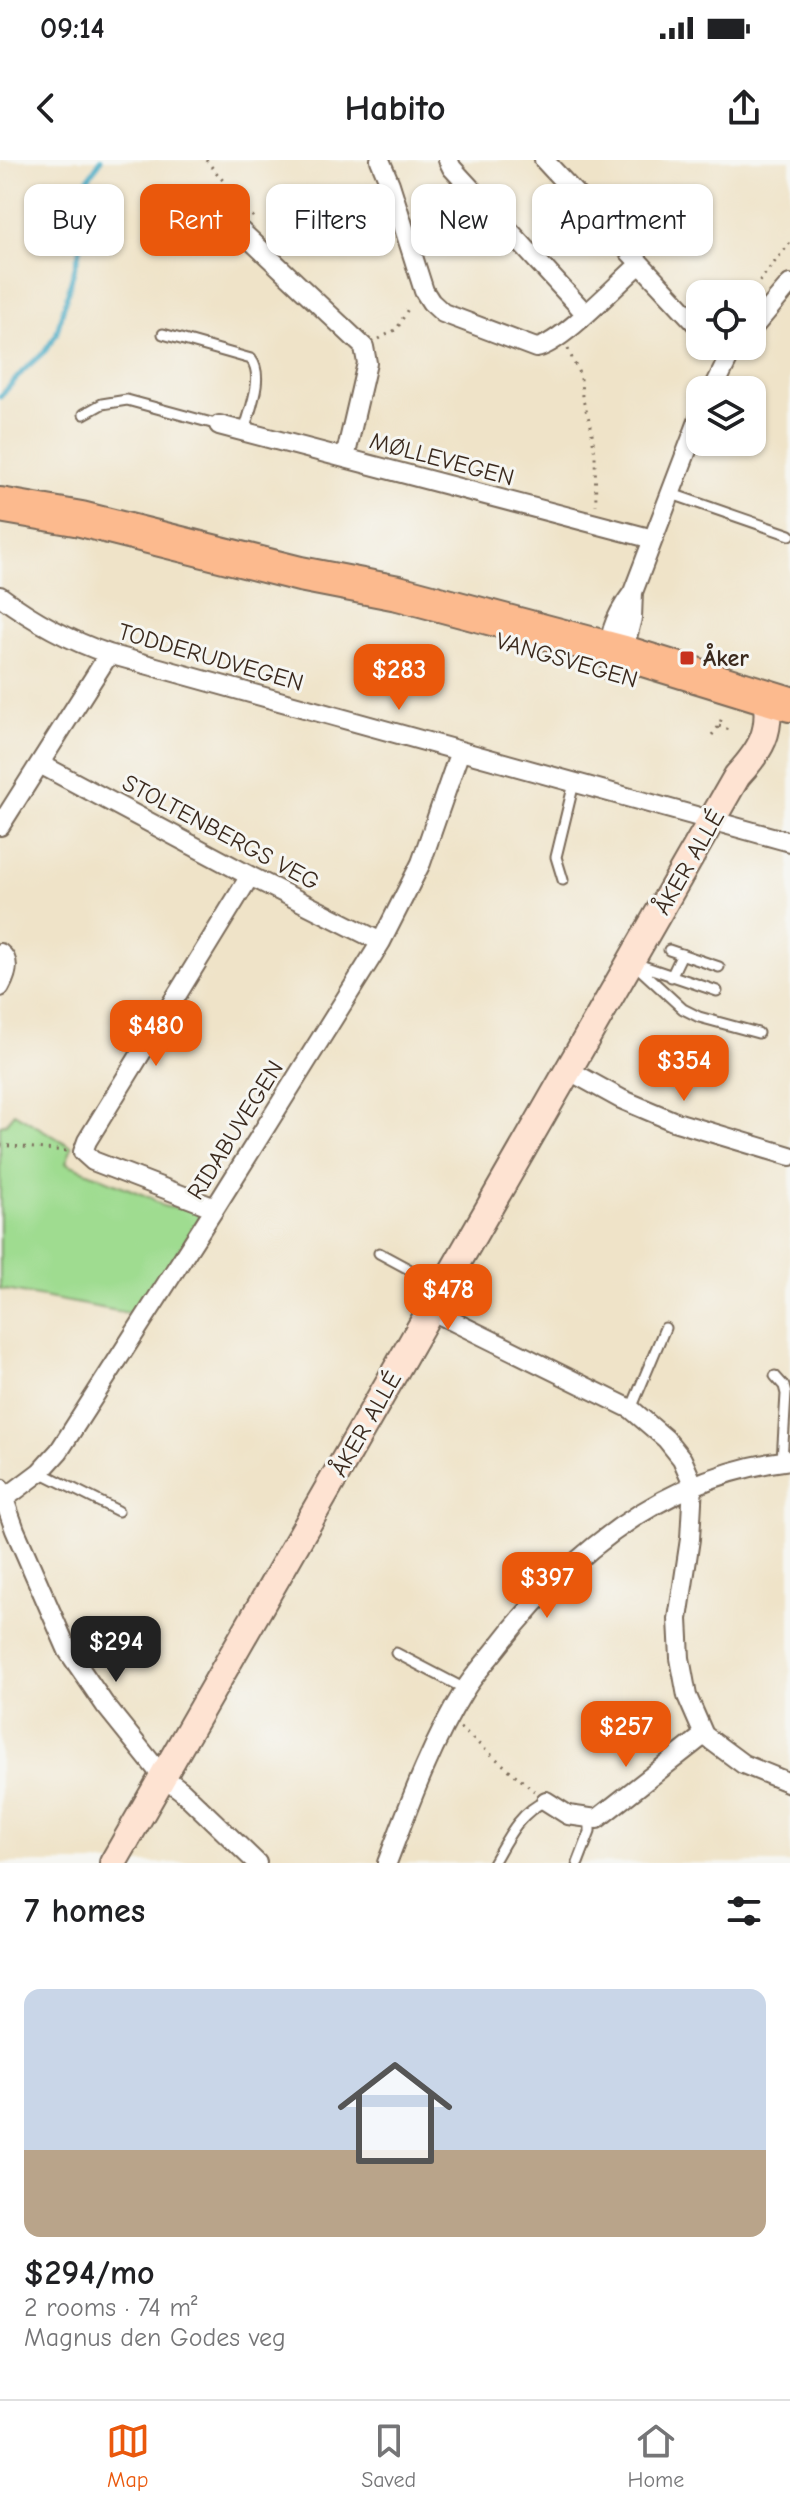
<!DOCTYPE html>
<html lang="en">
<head>
<meta charset="utf-8">
<style>
  :root { --surface:#fff; --page:#f2f2f2; --text:#202124; --muted:#757577; --line:#e0e0e0; --accent:#ea580c }
  body { margin:0; font-family:"Comic Neue",sans-serif; background:var(--page); color:var(--text); height:100vh; display:flex; flex-direction:column; font-size:30px; white-space:nowrap }
  * { box-sizing:border-box; margin:0 }
  p { font-size:26px; color:var(--muted) }
  .icon { flex:none; width:44px; height:44px; fill:none; stroke:currentColor; stroke-width:2; stroke-linecap:round; stroke-linejoin:round }
  .map { position:relative; height:1703px; overflow:hidden }
  .side { display:flex; flex-direction:column; background:var(--surface); flex:1 }
  .side>* { flex:none }
  .hud { position:absolute; left:24px; top:24px; width:742px; height:72px; display:flex; gap:16px }
  .fabs { position:absolute; left:686px; top:120px; display:grid; gap:16px }
  .fabs a { display:grid; place-items:center; width:80px; height:80px; border-radius:16px; background:var(--surface); box-shadow:0 2px 6px #0004; font-size:40px }
  .price { position:absolute; translate:-50% -68px; padding:0 18px; border-radius:16px; background:var(--accent); color:#fff; font-size:26px; line-height:52px; filter:drop-shadow(0 2px 4px #0008) }
  .price::after { content:''; position:absolute; left:50%; top:48px; width:24px; height:18px; margin-left:-12px; background:inherit; clip-path:polygon(0 0,100% 0,50% 100%) }
  .price.current { background:#222; color:#fff }
  ul { padding:0; list-style:none }
  li { display:grid; align-content:center; gap:16px; height:424px; padding:0 24px }
  li+li { border-top:2px solid var(--line) }
  li span { display:grid; place-items:center; height:248px; border-radius:16px; color:#555 }
  li>.icon { margin-inline-start:auto }
  span .icon { width:144px; height:144px; fill:#fffc; stroke-width:1 }
  li b { font-size:34px }
  h2 { display:flex; justify-content:space-between; align-items:center; height:96px; padding:0 24px; font-size:34px }
  .pill { padding:0 28px; border-radius:16px; background:var(--surface); box-shadow:0 2px 6px #0004; font-size:28px; line-height:72px }
  .pill.current { background:var(--accent); color:#fff }
  .status { display:flex; justify-content:space-between; align-items:center; height:56px; padding:0 40px; background:var(--surface); direction:ltr }
  .status svg { height:22px; fill:currentColor }
  header { display:flex; justify-content:space-between; align-items:center; height:104px; padding:0 24px; background:var(--surface); font-size:36px; font-weight:600 }
  .menu { display:flex; justify-content:space-around; align-items:center; height:112px; border-top:2px solid var(--line); background:var(--surface); font-size:22px; color:var(--muted) }
  .menu a { display:grid; justify-items:center; gap:4px }
  .menu .current { color:var(--accent) }
  .map>svg:first-child { display:block }
  .green { fill:#9fdc90; stroke:#6d8357; stroke-width:2 }
  .lines { fill:none; stroke-linecap:round; stroke-linejoin:round }
  .stream { stroke:#44aac4; stroke-width:5 }
  .lane-casing { stroke:#7a6b5a; stroke-width:13 }
  .street-casing { stroke:#7a6b5a; stroke-width:22 }
  .secondary-casing { stroke:#7a6b5a; stroke-width:30 }
  .highway-casing { stroke:#7a6b5a; stroke-width:38 }
  .path { stroke:#7a6b5a; stroke-width:3; stroke-dasharray:2 6; stroke-linecap:butt }
  .lane { stroke:#fff; stroke-width:9 }
  .street { stroke:#fff; stroke-width:18 }
  .secondary { stroke:#fee3d2; stroke-width:26 }
  .highway { stroke:#fcba8e; stroke-width:34 }
  .poi-dot { fill:#c8321e; stroke:#f6f6f2; stroke-width:3 }
  .labels { text-anchor:middle; stroke-width:6; stroke-linejoin:round; paint-order:stroke }
  .street-label { font-size:24px; fill:#3b2a1e; stroke:#f6f6f2 }
  .poi-label { font-size:24px; font-weight:bold; fill:#3b2a1e; stroke:#f6f6f2; text-anchor:start }
</style>
</head>
<body>
<div class="status"><b>09:14</b><svg viewBox="0 0 49 12"><path d="M0 12V9h3v3zM5 12V6h3v6zM10 12V3h3v9zM15 12V0h3v12zM26 1h20v11H26zM47 4h2v5h-2z"/></svg></div>
<header><svg class="icon" aria-label="back" viewBox="0 0 24 24"><path d="M15 5l-7 7 7 7"/></svg>Habito<svg class="icon" aria-label="share" viewBox="0 0 24 24"><path d="M12 15V3M7 8l5-5 5 5M5 13v7h14v-7"/></svg></header>
<div class="map">
<svg width="790" height="1703" viewBox="0 0 790 1703">
  <rect width="100%" height="100%" fill="#f6f6f2"/>
  <filter id="ink" filterUnits="userSpaceOnUse"><feTurbulence type="fractalNoise" baseFrequency=".0125" numOctaves="2"/><feDisplacementMap in="SourceGraphic" scale="16" xChannelSelector="R" yChannelSelector="G"/><feConvolveMatrix kernelMatrix="1 2 1 2 8 2 1 2 1" color-interpolation-filters="sRGB"/></filter>
  <filter id="wash" filterUnits="userSpaceOnUse"><feTurbulence type="fractalNoise" baseFrequency=".006" numOctaves="4" result="noise"/><feDisplacementMap in="SourceGraphic" scale="32" xChannelSelector="R" yChannelSelector="G"/><feGaussianBlur stdDeviation="1.8" result="paint"/><feColorMatrix in="noise" values="0 0 0 0 0 0 0 0 0 0 0 0 0 0 0 0 0 1.4 0 .05"/><feComposite in="paint" operator="in"/></filter>
  <g filter="url(#wash)">
    <rect width="100%" height="100%" fill="#efe3c8"/>
    <path class="green" d="M14,953L72,987L66,1003L151,1038C155,1041 159,1044 163,1046C178,1051 192,1041 200,1058L138,1155L0,1129V965L5,964Z"/>
    <g class="lines">
      <path class="stream" d="M0,237L23,211L45,191L56,175L87,64L86,22L101,0"/>
    </g>
  </g>
  <g filter="url(#ink)">
    <g class="lines">
      <g class="lane-casing">
        <path id="lane" d="M163,174L251,199C265,217 249,251 244,272
          M84,254L102,244L127,240L219,265
          M669,333L790,375
          M563,720L556,697L574,623
          M669,790L719,807
          M632,802L683,849L699,857L758,873
          M643,806L717,831
          M671,817L682,794
          M379,1093L442,1127
          M775,1216L784,1226L786,1234L782,1301
          M631,1249L665,1168
          M40,1312L118,1351
          M396,1493L465,1529
          M493,1703C507,1679 519,1652 546,1641
          M578,1703L590,1672V1659"/>
      </g>
      <g class="street-casing">
        <path id="street" d="M380,0L390,24L424,131L431,142L443,153L536,188C560,185 618,123 640,104
          M448,0L452,8L585,153
          M544,0L700,168
          M241,71L364,187L367,203L345,298
          M752,169L790,124
          M713,230L728,199L739,186
          M219,265L653,379
          M0,436C35,462 68,480 109,494L790,682
          M622,497L632,458L633,432
          M611,512C606,478 613,459 633,432L700,256
          M40,604L250,716L381,782
          M0,666L109,494
          M0,793C12,802 6,816 0,827
          M570,911L621,939L673,961L790,996
          M215,1048L93,1001L83,992L87,981L250,716
          M432,1151L631,1249L666,1279L682,1299L693,1324L690,1379L678,1459L680,1498L687,1536L704,1575L743,1604L790,1623
          M0,1328L15,1370L68,1491L105,1545L162,1616L182,1631L257,1703
          M0,1342L40,1312L59,1291L215,1048L381,782L421,703L460,591
          M546,1641L568,1655L597,1659L704,1575
          M387,1703C409,1645 431,1584 464,1531C473,1516 486,1502 497,1488C571,1392 666,1315 790,1300"/>
      </g>
      <g class="secondary-casing">
        <path id="secondary" d="M113,1703L737,616C761,590 772,572 766,537"/>
      </g>
      <g class="highway-casing">
        <path id="highway" d="M0,345L81,359L300,414L398,433L624,493L790,544"/>
      </g>
      <path class="path" d="M206,0L254,58
        M749,134L790,83
        M379,179L397,169L410,145
        M568,189L581,218L582,237L591,266L595,295L596,345
        M719,566L729,570
        M712,575L719,566L723,554
        M0,985L67,991
        M460,1568L534,1631"/>
      <use href="#lane" class="lane"/>
      <use href="#street" class="street"/>
      <use href="#secondary" class="secondary"/>
      <use href="#highway" class="highway"/>
    </g>
  </g>
  <rect class="poi-dot" x="679" y="490" width="16" height="16" rx="4"/>
  <g class="labels">
    <g class="street-label">
      <text transform="translate(442 299) rotate(15)" y="8">MØLLEVEGEN</text>
      <text transform="translate(211 497) rotate(16)" y="8">TODDERUDVEGEN</text>
      <text transform="translate(567 500) rotate(16)" y="8">VANGSVEGEN</text>
      <text transform="translate(221 672) rotate(28)" y="8">STOLTENBERGS VEG</text>
      <text transform="translate(689 702) rotate(-60)" y="8">ÅKER ALLÉ</text>
      <text transform="translate(235 970) rotate(-58)" y="8">RIDABUVEGEN</text>
      <text transform="translate(366 1264) rotate(-60)" y="8">ÅKER ALLÉ</text>
    </g>
    <g class="poi-label">
      <text x="703" y="506">Åker</text>
    </g>
  </g>
</svg>
<div class="fabs">
<a><svg class="icon" aria-label="locate" viewBox="0 0 24 24"><circle cx="12" cy="12" r="6"/><path d="M12 2v4M12 18v4M2 12h4M18 12h4"/></svg></a>
<a><svg class="icon" aria-label="layers" viewBox="0 0 24 24"><path d="M12 4l9 5-9 5-9-5zM3 14l9 5 9-5"/></svg></a>
</div>
<b class="price" style="left:399px;top:552px">$283</b>
<b class="price" style="left:156px;top:908px">$480</b>
<b class="price" style="left:684px;top:943px">$354</b>
<b class="price" style="left:448px;top:1172px">$478</b>
<b class="price" style="left:547px;top:1460px">$397</b>
<b class="price current" style="left:116px;top:1524px">$294</b>
<b class="price" style="left:626px;top:1609px">$257</b>
<div class="hud">
<a class="pill">Buy</a>
<a class="pill current">Rent</a>
<a class="pill">Filters</a>
<a class="pill">New</a>
<a class="pill">Apartment</a>
</div>
</div>
<section class="side">
<h2>7 homes<svg class="icon" aria-label="filters" viewBox="0 0 24 24"><path d="M4 7h16M4 17h16"/><circle cx="9" cy="7" r="2"/><circle cx="15" cy="17" r="2"/></svg></h2>
<ul>
<li><span style="background:linear-gradient(#c9d6e8 65%,#b9a48a 0)"><svg class="icon" aria-label="home" viewBox="0 0 24 24"><path d="M3 11l9-7 9 7M6 9v11h12V9"/></svg></span><div><b>$294/mo</b><p>2 rooms · 74 m²</p><p>Magnus den Godes veg</p></div></li>
</ul>
</section>
<nav class="menu">
<a class="current"><svg class="icon" aria-label="map" viewBox="0 0 24 24"><path d="M3 6l6-2 6 2 6-2v14l-6 2-6-2-6 2zM9 4v14M15 6v14"/></svg>Map</a>
<a><svg class="icon" aria-label="saved" viewBox="0 0 24 24"><path d="M7 4h10v16l-5-4-5 4z"/></svg>Saved</a>
<a><svg class="icon" aria-label="home" viewBox="0 0 24 24"><path d="M3 11l9-7 9 7M6 9v11h12V9"/></svg>Home</a>
</nav>
</body>
</html>
